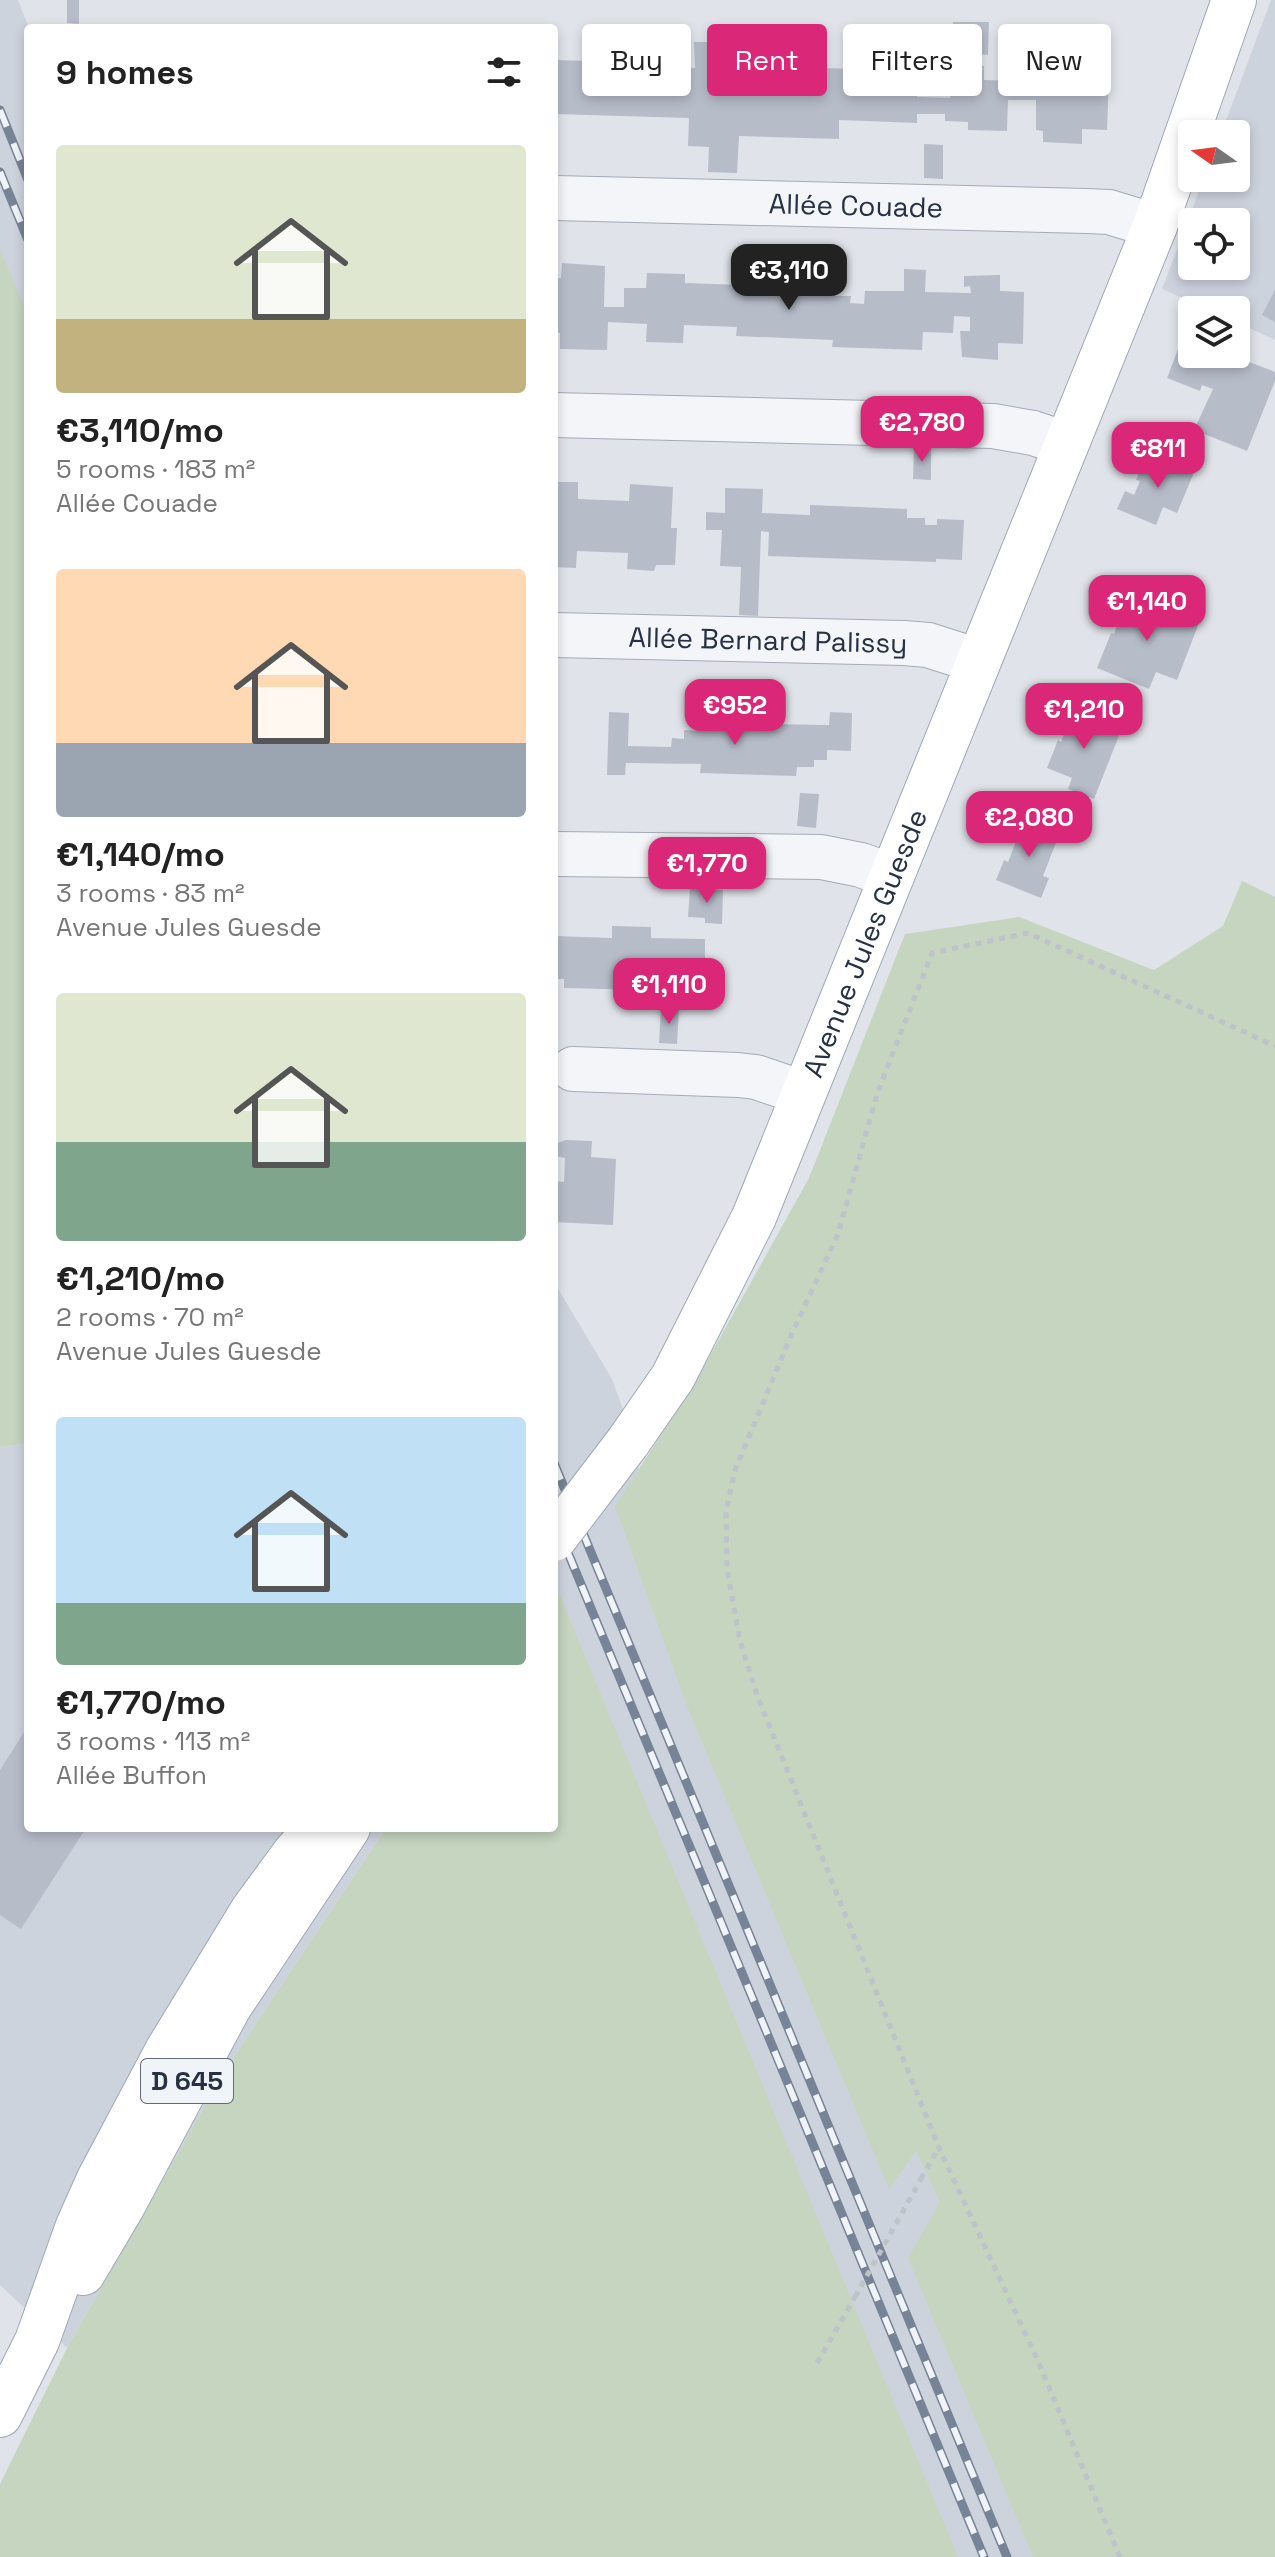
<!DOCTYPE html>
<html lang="en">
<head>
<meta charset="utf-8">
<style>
  :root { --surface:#fff; --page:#f2f2f2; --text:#222; --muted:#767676; --accent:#db2777 }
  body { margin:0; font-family:"Space Grotesk",sans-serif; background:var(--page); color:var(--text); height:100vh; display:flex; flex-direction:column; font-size:30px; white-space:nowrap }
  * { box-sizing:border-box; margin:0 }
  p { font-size:26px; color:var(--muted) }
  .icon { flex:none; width:44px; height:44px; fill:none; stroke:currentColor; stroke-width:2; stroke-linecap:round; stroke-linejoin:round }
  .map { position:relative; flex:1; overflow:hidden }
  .panel { position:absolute; left:24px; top:24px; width:534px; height:1808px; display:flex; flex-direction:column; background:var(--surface); border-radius:8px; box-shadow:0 4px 12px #0003 }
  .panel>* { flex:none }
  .hud { position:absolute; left:582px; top:24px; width:572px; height:72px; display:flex; gap:16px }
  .needle { width:52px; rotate:284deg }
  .fabs { position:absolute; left:1178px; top:120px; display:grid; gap:16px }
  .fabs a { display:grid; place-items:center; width:72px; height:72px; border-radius:8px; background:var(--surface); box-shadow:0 4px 12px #0003; font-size:40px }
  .price { position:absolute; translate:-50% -68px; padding:0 18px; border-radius:16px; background:var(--accent); color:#fff; font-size:26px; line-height:52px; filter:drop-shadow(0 2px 4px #0008) }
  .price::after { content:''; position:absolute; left:50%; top:48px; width:24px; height:18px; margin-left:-12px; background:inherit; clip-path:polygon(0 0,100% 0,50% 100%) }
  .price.selected { background:#222; color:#fff }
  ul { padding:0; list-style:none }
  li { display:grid; align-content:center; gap:16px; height:424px; padding:0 32px }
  li span { display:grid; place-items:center; height:248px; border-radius:8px; color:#555 }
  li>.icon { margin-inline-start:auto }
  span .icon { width:144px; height:144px; fill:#fffc; stroke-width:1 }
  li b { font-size:34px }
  h2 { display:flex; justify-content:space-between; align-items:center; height:96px; padding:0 32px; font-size:34px }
  .pill { padding:0 28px; border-radius:8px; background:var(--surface); box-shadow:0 4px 12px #0003; font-size:28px; line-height:72px }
  .pill.selected { background:var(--accent); color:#fff }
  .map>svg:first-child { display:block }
  .built { fill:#cdd3dd; fill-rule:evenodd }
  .green { fill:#c5d5c0 }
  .building { fill:#b6bdc9 }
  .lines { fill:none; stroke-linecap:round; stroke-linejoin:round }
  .minor-casing { stroke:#a4abb5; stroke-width:46 }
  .primary-casing { stroke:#9ea8b8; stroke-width:46 }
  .path { stroke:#bec2c9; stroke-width:5; stroke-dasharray:6 6; stroke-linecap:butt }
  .minor { stroke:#f3f5f8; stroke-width:44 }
  .primary { stroke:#fff; stroke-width:44 }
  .rail-casing { stroke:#778396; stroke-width:9 }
  .rail { stroke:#f0f3f8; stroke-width:6; stroke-dasharray:18; stroke-linecap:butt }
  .primary-bridge-casing { stroke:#9ea8b8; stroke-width:46; stroke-linecap:butt }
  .path-bridge { stroke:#bec2c9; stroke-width:5; stroke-dasharray:6 6; stroke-linecap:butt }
  .primary-bridge { stroke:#fff; stroke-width:44 }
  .labels { text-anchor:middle; stroke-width:7; stroke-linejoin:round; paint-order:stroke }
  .shield { fill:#f0f3f8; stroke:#636b7a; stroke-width:2 }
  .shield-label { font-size:26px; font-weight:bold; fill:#263144 }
  .street-label { font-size:28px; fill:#263144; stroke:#f0f3f8 }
</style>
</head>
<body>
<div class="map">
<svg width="1275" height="2557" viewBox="0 0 1275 2557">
  <rect width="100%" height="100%" fill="#e0e4ea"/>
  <path class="built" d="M0,0H18L29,28L28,421L0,353Z
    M1271,0H1275V340L1236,322V310H1209L1162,289L1204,178H1236V134H1221ZM1192,222H1236V266H1192Z
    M554,1282L612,1379L624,1412L554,1514Z
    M635,1442L640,1478L907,2102L1083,2557H921L554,1684V1547Z
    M28,1443V1828H386L226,2069L67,2348L0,2285V1447Z"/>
  <path class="green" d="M0,249L28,316V1443L0,1447Z
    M1242,881L1275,897V2557H1033L908,2258L940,2202L916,2151L889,2189L687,1706L615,1506L697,1379L809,1178L905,934L1019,917L1154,970L1223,926Z
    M554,1581L958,2557H0V2484L67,2348L226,2069L386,1828H554Z"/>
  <path class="building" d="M67,0H79V24L67,23Z
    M953,22H989L988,55L970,54V66H984V80L1055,82L1056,58H1084L1083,74L1109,75L1107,130L1082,129V144L1043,142V131L1036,130V100H1008L1007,131L968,130V122L945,121V114H917V123L839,120V139L739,136L737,173L708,172L709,147L688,146L689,118L554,114V60L663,63V67L695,68L694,42H712L713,33H732L731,67L711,66V75L761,76L760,66L918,71L917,97L950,98Z
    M924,144L943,145V179L924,178Z
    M562,263L605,266L604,307H624V288H646L647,273L685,274V283L834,288V296H851L850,303L864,304L865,291H904V269L926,270L925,292L971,293L970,286L964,287V276L1000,275V291L1024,292L1023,344L998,343V360L962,357L960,331H970V317L954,316L953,333L923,332L922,350L832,347L833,340L736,336L737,327L684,325L683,343L646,342L647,324L608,322L607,350L560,349V333L554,332V278H561Z
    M1275,290V322L1262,315Z
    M1183,336L1192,339V354H1229L1275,372V381L1247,451L1194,430L1213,389L1202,385L1200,391L1167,378Z
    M914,448H931V480L913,479Z
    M1146,457L1169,466L1172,458L1196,468L1177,513L1163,507L1156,525L1117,509L1125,491L1134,495L1140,481L1136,480Z
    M554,482H578V499L629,501L630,484L673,487L671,528H677L675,565H656L654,571L627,569L628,553L577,551L576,568L554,567Z
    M725,488L763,489L762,513L810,515V505L907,509V518H925V525H937V519L964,520L962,560L936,559V562L768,556L769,532L761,531L758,616L739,615L741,567L720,566L722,530H706V512L725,513Z
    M1124,594L1199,623L1177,680L1156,672L1149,689L1097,668L1111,633L1114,634L1121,615L1116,614Z
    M1065,706L1122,728L1094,799L1068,789L1072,778L1047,768L1058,740L1061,742L1066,729L1057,726Z
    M609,712L629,713L628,746L671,747L672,738L684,739V730L702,731V723L829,725L830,712L852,713L851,751L827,750V760H814V767H797L796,776L700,773L701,764L626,763L625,775H607Z
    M800,793L819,794L816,828L797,826Z
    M1026,816L1051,827L1048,836L1057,840L1043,876L1049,878L1041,898L996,880L1004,860L1008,862Z
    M690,889L723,890L722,924L705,923V918L688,917Z
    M612,926L651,927V938L705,939V965L718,966L717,982L687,981V991L564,988V979H554V936L612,938Z
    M661,1008L679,1009L677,1044L659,1043Z
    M566,1140L592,1141L591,1157L616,1159L613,1225L554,1222V1181L564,1182L565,1158L556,1156L557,1143Z
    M28,1726V1828H86L21,1929L0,1915V1770Z"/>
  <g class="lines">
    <g class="minor-casing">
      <g id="minor">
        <path id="s1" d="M554,198L1087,211L1109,212L1155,226"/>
        <path d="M554,415L993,426L1033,433L1066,444"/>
        <path id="s2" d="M554,635L904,643L928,645L978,661"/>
        <path d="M554,854L821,857L861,865L891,876"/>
        <path d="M573,1069L738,1075L756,1077L803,1093"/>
      </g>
    </g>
    <g class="primary-casing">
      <g id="primary">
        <path id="s3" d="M628,1442L673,1377L754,1217L1155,226L1234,0"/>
        <path d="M83,2273L122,2207L229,2007L348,1828"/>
        <path d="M0,2415L37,2341L78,2226L99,2179L167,2051L253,1910L294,1854L317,1828"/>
      </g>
    </g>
    <path class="path" d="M921,2179L938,2149
      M817,2363L855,2297
      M1120,2557L1038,2361L939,2148L757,1695L740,1641L727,1569L726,1511L735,1470L790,1338L838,1234L877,1094L932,953L1028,933L1275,1046"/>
    <use href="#minor" class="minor"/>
    <use href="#primary" class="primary"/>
    <g class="rail-casing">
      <path id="rail" d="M0,110L28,180
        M0,172L28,240
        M554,1463L1007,2557
        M554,1519L984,2557"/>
    </g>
    <use href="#rail" class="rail"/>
    <g class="primary-bridge-casing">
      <path id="primary-bridge" d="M554,1539L628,1442"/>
    </g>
    <path class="path-bridge" d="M855,2297L921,2179"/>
    <use href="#primary-bridge" class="primary-bridge"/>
  </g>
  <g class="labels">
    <rect class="shield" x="141" y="2059" width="92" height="44" rx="6"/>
    <g class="shield-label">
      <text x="187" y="2090">D 645</text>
    </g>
    <g class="street-label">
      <text dy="10" stroke="none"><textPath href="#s1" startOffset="302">Allée Couade</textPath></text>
      <text dy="10" stroke="none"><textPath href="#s2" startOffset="214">Allée Bernard Palissy</textPath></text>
      <text dy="10" stroke="none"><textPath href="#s3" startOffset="554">Avenue Jules Guesde</textPath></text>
    </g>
  </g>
</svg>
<div class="fabs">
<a><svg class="needle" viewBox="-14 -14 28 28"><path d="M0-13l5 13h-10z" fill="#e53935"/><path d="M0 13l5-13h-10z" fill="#767676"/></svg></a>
<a><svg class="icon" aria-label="locate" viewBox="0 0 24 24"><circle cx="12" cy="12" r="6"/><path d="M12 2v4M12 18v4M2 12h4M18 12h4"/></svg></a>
<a><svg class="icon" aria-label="layers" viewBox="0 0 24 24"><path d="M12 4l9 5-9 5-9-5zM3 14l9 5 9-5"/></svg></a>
</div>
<b class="price selected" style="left:789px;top:312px">€3,110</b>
<b class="price" style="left:922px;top:464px">€2,780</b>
<b class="price" style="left:1158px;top:490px">€811</b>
<b class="price" style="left:1147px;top:643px">€1,140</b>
<b class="price" style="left:735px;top:747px">€952</b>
<b class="price" style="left:1084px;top:751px">€1,210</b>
<b class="price" style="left:1029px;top:859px">€2,080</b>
<b class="price" style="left:707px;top:905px">€1,770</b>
<b class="price" style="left:669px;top:1026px">€1,110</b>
<div class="hud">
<a class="pill">Buy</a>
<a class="pill selected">Rent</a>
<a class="pill">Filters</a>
<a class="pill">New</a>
</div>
<section class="panel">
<h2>9 homes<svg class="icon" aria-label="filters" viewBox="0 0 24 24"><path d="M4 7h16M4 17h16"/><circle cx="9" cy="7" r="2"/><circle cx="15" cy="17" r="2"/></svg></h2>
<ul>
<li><span style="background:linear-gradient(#dfe7d0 70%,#c2b280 0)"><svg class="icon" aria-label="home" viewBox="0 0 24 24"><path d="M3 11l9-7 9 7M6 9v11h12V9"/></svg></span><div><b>€3,110/mo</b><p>5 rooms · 183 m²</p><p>Allée Couade</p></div></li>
<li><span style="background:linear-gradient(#ffd9b3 70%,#9aa5b1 0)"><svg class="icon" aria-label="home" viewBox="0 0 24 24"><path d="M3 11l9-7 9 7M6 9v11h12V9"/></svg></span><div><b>€1,140/mo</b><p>3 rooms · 83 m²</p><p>Avenue Jules Guesde</p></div></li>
<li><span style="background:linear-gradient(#dfe7d0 60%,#7fa58c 0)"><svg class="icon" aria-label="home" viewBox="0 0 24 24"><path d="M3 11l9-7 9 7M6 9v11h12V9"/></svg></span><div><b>€1,210/mo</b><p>2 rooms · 70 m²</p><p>Avenue Jules Guesde</p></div></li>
<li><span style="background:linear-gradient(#bfe0f5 75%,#7fa58c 0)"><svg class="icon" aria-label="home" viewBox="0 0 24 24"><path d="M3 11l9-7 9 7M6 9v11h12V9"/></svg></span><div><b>€1,770/mo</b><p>3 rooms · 113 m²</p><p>Allée Buffon</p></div></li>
</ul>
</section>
</div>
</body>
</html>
